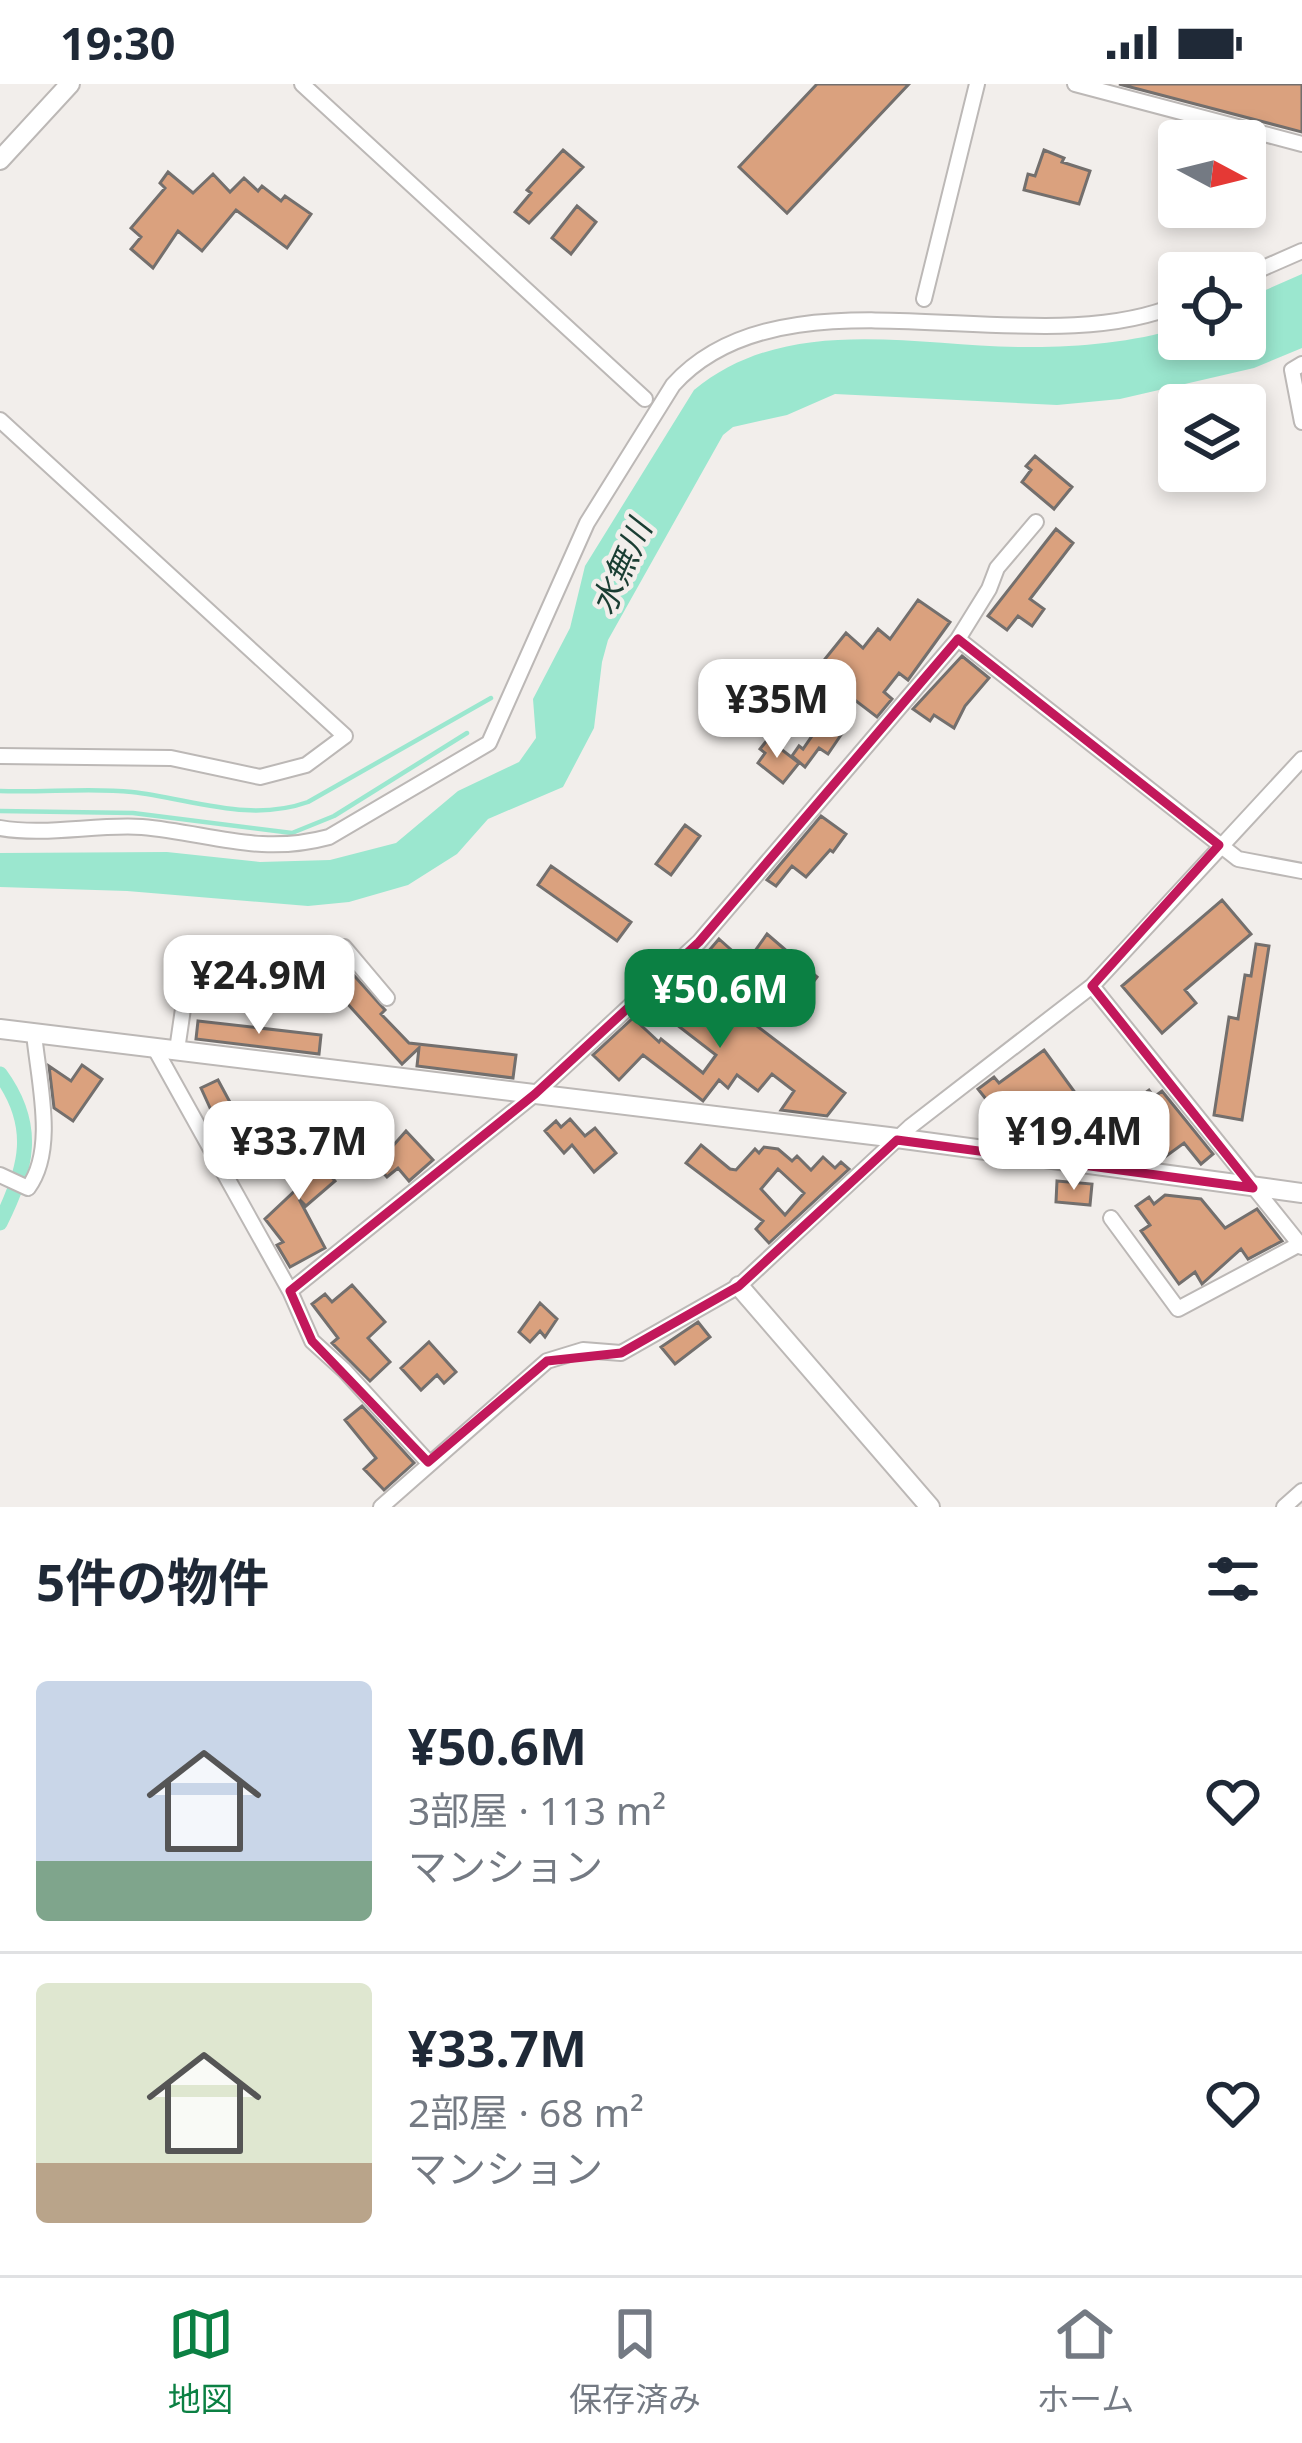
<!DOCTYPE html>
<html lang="ja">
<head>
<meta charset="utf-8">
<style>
  :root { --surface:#fff; --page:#f6f6f7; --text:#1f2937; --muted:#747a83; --line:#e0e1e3; --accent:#0b8043 }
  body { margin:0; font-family:"Noto Sans","Noto Sans JP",sans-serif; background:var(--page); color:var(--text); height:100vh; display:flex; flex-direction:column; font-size:45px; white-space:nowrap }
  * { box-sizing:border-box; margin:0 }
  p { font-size:39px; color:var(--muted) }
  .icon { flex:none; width:66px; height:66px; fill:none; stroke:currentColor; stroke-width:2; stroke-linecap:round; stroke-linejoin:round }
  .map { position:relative; height:1423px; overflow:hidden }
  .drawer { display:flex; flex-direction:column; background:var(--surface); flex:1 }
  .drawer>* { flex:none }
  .needle { width:78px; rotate:97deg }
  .tools { position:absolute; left:1158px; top:36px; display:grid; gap:24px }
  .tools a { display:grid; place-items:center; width:108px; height:108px; border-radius:12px; background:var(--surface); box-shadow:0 6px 18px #0003; font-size:60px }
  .price { position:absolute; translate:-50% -102px; padding:0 27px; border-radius:24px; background:#fff; color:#222; font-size:39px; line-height:78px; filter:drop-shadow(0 3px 6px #0008) }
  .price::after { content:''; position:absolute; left:50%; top:72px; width:36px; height:27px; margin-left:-18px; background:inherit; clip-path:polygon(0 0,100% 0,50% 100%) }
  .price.selected { background:var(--accent); color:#fff }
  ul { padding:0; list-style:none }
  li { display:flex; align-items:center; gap:36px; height:300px; padding:0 36px }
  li+li { border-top:3px solid var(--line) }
  li span { display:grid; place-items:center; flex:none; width:336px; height:240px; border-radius:12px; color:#555 }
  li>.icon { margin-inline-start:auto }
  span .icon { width:144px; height:144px; fill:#fffc; stroke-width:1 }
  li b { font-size:51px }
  h2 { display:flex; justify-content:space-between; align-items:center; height:144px; padding:0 36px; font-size:51px }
  .status { display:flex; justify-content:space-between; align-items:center; height:84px; padding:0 60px; background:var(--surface); direction:ltr }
  .status svg { height:33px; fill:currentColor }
  .dock { display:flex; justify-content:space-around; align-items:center; height:168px; border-top:3px solid var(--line); background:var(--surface); font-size:33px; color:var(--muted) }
  .dock a { display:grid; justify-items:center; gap:6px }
  .dock .selected { color:var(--accent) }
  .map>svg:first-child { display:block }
  .water { fill:#9be7cf }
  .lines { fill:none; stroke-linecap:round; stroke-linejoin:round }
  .stream { stroke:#9be7cf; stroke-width:4.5 }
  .canal { stroke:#9be7cf; stroke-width:15 }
  .building { fill:#daa17e; stroke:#736f6d; stroke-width:3; fill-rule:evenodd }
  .street-casing { stroke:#bcb8b6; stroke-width:18 }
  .secondary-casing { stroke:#bcb8b6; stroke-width:22 }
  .street { stroke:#fff; stroke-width:14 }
  .secondary { stroke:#fff; stroke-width:18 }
  .marked { fill:none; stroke:#c2185b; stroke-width:9; stroke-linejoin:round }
  .labels { text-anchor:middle; stroke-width:9; stroke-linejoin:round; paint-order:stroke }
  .water-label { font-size:33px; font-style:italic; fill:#1a3e33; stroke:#f2eeeb }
</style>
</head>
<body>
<div class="status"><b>19:30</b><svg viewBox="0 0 49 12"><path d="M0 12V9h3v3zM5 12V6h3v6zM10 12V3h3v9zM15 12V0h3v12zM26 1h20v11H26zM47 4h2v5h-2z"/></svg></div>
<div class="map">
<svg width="1302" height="1423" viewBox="0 0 1302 1423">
  <rect width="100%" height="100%" fill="#f2eeeb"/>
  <path class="water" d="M1302,190V264L1254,284L1120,315L1057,321L835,310L787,331L733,343L723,351L608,556L602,578L594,644L563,703L488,735L457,770L408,801L349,818L308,822L127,807L0,803V769L167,768L260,778L330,776L396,759L458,707L519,678L536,654L533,615L570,544L585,482L694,306C790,227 920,264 1033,263C1079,263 1135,258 1179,244V255H1245V215Z"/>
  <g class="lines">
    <path class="stream" d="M0,707C43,709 89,703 132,708C192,715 249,739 308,718L491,614
      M0,727L133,729L292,749L334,732L467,649"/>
    <path class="canal" d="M0,990C38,1042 27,1084 0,1139"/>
  </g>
  <path class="building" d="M817,0H909L787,129L739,83Z
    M1119,0H1302V48Z
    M563,66L583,83L529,139L515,128L531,109L527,106Z
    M1044,66L1064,74L1062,78L1090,87L1079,120L1024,106L1028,90L1035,92Z
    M168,88L193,109L213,90L230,108L244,94L258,107L262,102L281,117L285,112L311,130L287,164L236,126L202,167L178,147L153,184L131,165L141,153L131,144L165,104L160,99Z
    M577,122L596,138L571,170L552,154Z
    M1035,372L1072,403L1054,425L1022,398L1031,386L1026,382Z
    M1056,445L1073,459L1030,515L1044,525L1032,542L1018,532L1007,546L988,532Z
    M918,516L950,538L908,596L899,589L884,608L892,615L877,633L851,613L834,636L800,609L808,599L827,614L845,591L825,575L846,549L863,564L878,545L890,555Z
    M962,572L989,594L965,622L954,644L934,631L930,637L913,625Z
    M825,633L845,645L828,670L819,664L805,683L792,672L799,662L803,665Z
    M768,655L799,679L783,699L758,679L765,669L760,665Z
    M821,732L846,750L833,768L830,766L806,793L792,782L776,802L767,796Z
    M685,741L700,752L671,791L656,780Z
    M551,782L631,838L617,857L538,801Z
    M1222,816L1251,850L1185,906L1196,919L1162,949L1122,902Z
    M767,850L817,893L786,934L772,923L793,895L755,867Z
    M719,855L747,880L735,895L706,870Z
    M1256,860L1269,862L1242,1036L1214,1031L1229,933L1238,935L1245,891L1251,892Z
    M340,876L385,926L381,930L409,959L516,971L513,994L417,982L419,964L402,980L317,886Z
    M687,884L701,896L699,898L845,1009L827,1032L781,1026L794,1007L772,990L758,1007L737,991L728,1004L719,996L703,1017L643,971L619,996L593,971L633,934L659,958L661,955L703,989L716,971L677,941L682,934L657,913Z
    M198,937L321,951L319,970L196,955Z
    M1044,966L1092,1032L1052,1061L1042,1051L1032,1059L1019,1057L978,1005L994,993L999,999Z
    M82,981L102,995L73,1037L54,1024L49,982L71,997Z
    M218,996L246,1048L226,1059L201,1004Z
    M1149,1006L1154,1013L1162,1007L1213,1070L1201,1080L1184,1059L1165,1073L1127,1022Z
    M570,1035L585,1052L595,1044L616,1069L594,1088L572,1061L564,1069L545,1047L556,1037L561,1043Z
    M289,1045L319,1083L321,1081L335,1097L306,1122L299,1115L325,1164L290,1183L277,1161L283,1158L265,1135L302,1100L276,1067L282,1062L276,1055Z
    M406,1047L433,1076L409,1097L398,1084L387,1093L376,1081Z
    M701,1061L730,1085L736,1086L755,1065L759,1069L764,1063L778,1065L792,1077L797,1072L811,1086L823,1073L835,1084L841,1078L849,1085L769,1159L756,1145L763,1137L686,1079ZM778,1085L804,1109L785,1131L761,1105Z
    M1057,1097L1092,1100L1090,1121L1056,1118Z
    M1165,1111L1201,1115L1225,1144L1257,1125L1282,1157L1248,1175L1241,1165L1202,1200L1195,1188L1179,1200L1141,1147L1150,1141L1136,1122L1149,1113L1154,1120Z
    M352,1201L385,1238L368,1254L390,1278L370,1297L332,1259L338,1254L312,1220L325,1210L332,1218Z
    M540,1219L557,1235L545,1253L540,1247L530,1258L519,1248Z
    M698,1238L710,1253L675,1280L661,1263Z
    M429,1258L456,1288L444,1299L437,1291L421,1306L401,1284Z
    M362,1322L414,1379L384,1406L364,1385L376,1374L345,1336Z"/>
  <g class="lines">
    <g class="street-casing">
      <path id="street" d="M302,0L645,315
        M1075,0L1302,60
        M1245,192L1302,167
        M924,215L977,0
        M1302,280L1292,286L1302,338
        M0,336L345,652L306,681L260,693L171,674L0,672
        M958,555L1238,775L1302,787
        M0,744C46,752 95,740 142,743C210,749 259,772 329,753L489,659L587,439L673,301C786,175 1032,284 1179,220
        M1092,902L1302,1163
        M154,963L290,1207L312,1257L344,1286L428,1378
        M177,966L184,918L197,913L270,921L313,871L344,863L387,914
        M0,1091L28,1104C57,1065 38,995 34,949
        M1111,1134L1178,1225L1300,1160
        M290,1207L535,1010L699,858L958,555L989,505L997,484L1036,438
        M381,1423L547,1277L583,1266L621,1269L739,1202L911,1042L1092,902L1302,675
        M1284,1423L1302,1407"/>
    </g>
    <g class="secondary-casing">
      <path id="secondary" d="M0,76L70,0
        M0,945L889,1053L1302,1109
        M739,1202L930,1423"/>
    </g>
    <use href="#street" class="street"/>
    <use href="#secondary" class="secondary"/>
  </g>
  <path class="marked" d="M958,555L1219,761L1092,902L1253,1104L897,1056L739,1202L621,1269L547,1277L428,1378L312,1257L290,1207L535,1010L699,858Z"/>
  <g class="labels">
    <g class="water-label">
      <text transform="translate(621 483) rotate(-66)" y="12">水無川</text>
    </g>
  </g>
</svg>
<div class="tools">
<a><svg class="needle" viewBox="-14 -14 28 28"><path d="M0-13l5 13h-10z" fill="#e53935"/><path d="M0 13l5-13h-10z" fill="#747a83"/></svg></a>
<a><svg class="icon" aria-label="locate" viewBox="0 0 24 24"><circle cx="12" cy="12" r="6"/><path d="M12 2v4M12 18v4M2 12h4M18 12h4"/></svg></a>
<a><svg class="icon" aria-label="layers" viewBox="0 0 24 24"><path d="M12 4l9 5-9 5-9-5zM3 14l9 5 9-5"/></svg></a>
</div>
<b class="price" style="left:777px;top:677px">¥35M</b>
<b class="price" style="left:259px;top:953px">¥24.9M</b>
<b class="price selected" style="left:720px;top:967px">¥50.6M</b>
<b class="price" style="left:1074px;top:1109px">¥19.4M</b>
<b class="price" style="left:299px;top:1119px">¥33.7M</b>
</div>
<section class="drawer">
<h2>5件の物件<svg class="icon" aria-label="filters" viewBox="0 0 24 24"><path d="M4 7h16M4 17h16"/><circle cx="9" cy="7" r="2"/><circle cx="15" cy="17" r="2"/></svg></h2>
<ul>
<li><span style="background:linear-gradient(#c9d6e8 75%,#7fa58c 0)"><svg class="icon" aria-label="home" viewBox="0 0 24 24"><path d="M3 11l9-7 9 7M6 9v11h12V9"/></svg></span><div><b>¥50.6M</b><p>3部屋 · 113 m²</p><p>マンション</p></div><svg class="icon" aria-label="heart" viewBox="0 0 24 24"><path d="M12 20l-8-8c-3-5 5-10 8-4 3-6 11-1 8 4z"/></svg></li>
<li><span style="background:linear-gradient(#dfe7d0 75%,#b9a48a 0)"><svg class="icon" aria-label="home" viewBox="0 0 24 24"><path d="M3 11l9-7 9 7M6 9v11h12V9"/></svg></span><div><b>¥33.7M</b><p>2部屋 · 68 m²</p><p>マンション</p></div><svg class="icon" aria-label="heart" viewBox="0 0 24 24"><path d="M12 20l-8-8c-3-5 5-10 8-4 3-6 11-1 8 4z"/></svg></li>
</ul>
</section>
<nav class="dock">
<a class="selected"><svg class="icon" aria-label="map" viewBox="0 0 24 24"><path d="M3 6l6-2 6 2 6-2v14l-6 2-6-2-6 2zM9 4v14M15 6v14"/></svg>地図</a>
<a><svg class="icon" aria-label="saved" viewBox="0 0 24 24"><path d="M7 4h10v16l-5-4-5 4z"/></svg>保存済み</a>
<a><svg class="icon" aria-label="home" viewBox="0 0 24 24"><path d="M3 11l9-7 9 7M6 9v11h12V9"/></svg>ホーム</a>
</nav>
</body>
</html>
